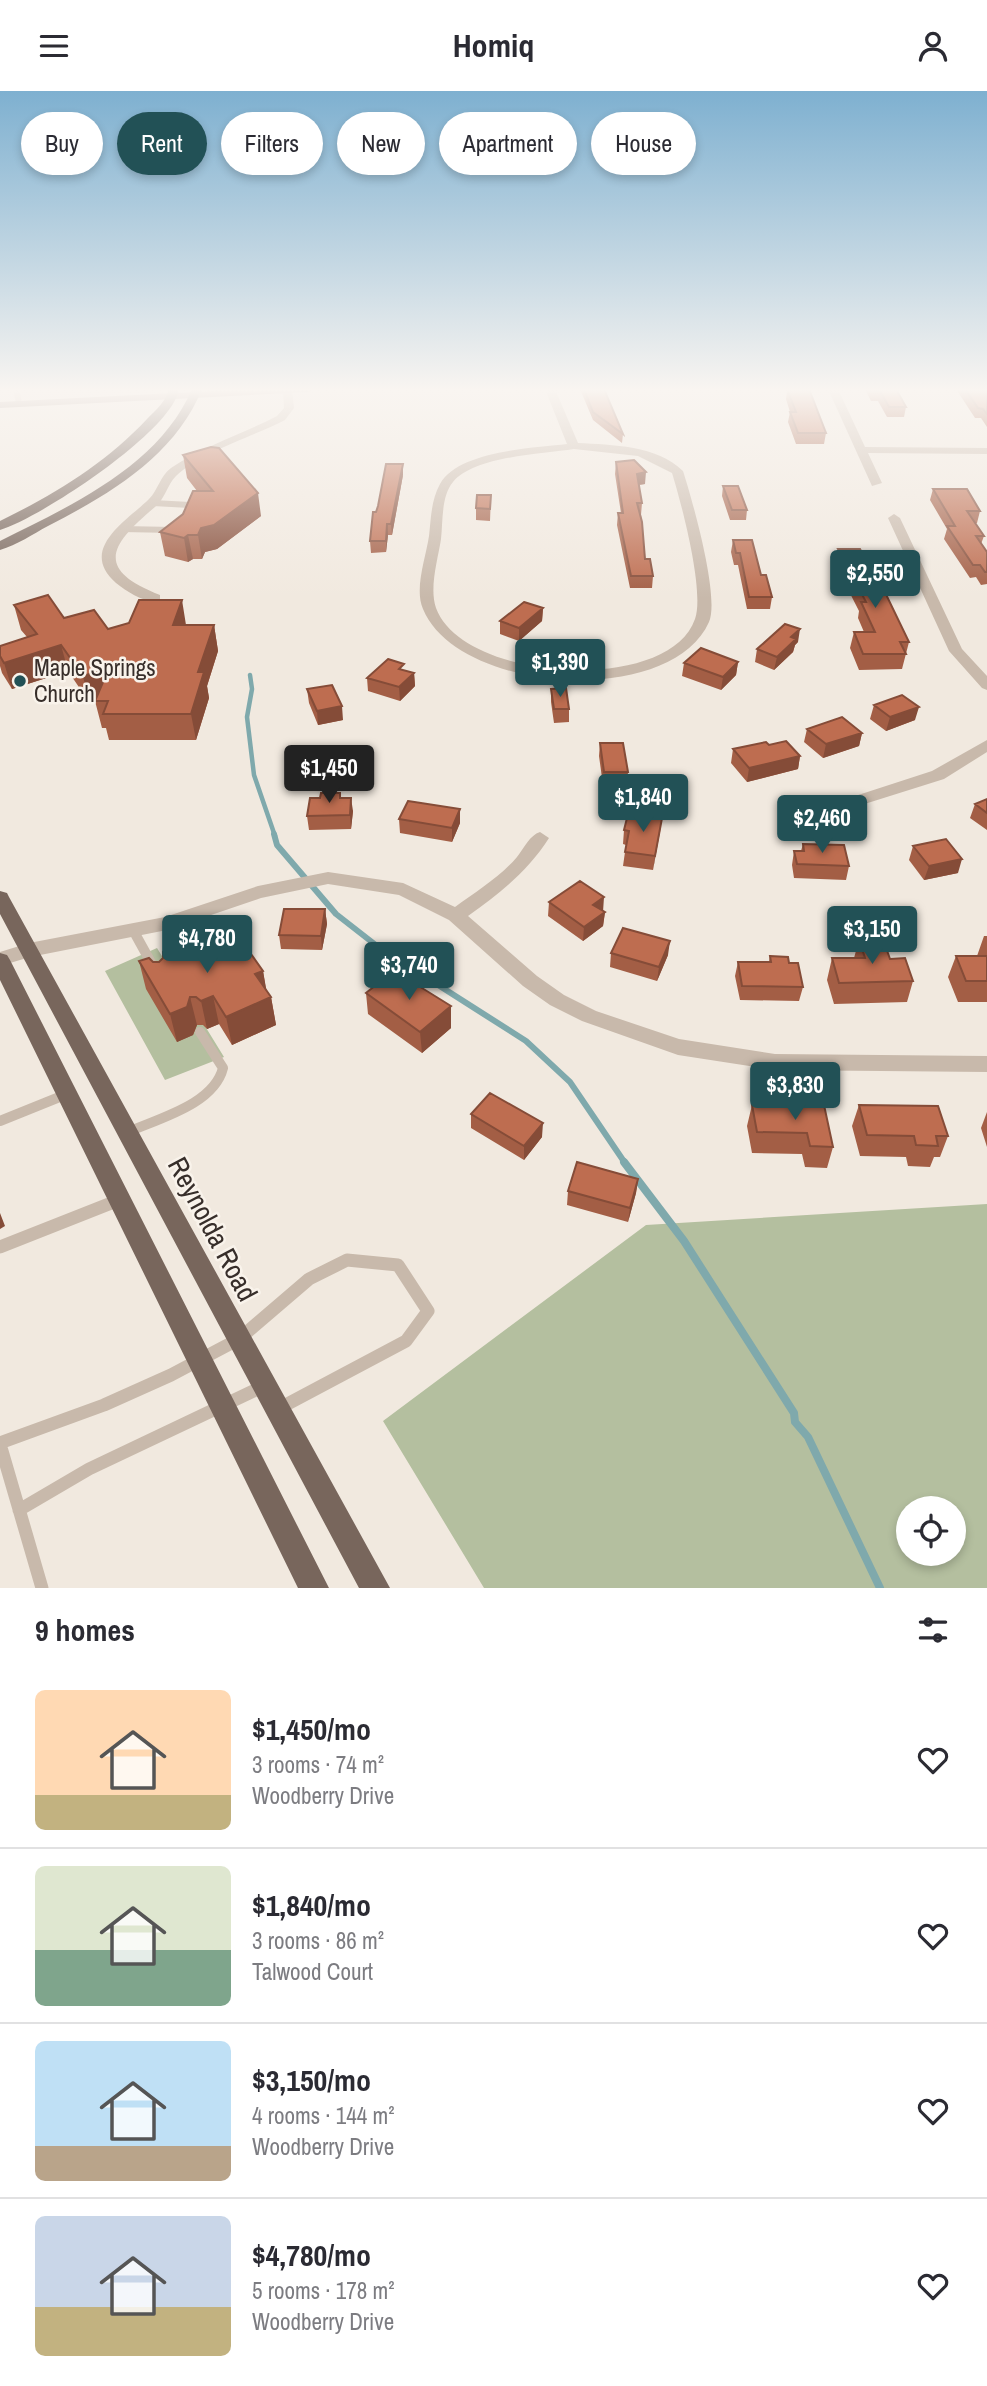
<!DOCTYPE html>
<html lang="en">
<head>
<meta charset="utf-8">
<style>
  :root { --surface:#fff; --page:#f2f2f3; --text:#2b2b33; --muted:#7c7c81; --line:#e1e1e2; --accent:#225156 }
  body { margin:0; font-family:"Archivo Narrow",sans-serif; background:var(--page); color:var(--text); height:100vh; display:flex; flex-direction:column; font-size:26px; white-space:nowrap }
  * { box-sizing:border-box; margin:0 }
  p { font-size:23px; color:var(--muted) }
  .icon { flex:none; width:38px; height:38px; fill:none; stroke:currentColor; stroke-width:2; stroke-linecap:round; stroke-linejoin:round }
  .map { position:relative; height:1497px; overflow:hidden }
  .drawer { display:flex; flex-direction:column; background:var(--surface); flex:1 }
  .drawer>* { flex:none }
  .hud { position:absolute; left:21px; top:21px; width:945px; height:63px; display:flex; gap:14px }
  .tools { position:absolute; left:896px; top:1405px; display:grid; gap:14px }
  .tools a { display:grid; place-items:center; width:70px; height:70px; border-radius:50%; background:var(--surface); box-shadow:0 4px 10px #0003; font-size:35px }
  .price { position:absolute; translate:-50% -60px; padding:0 16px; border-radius:7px; background:var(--accent); color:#fff; font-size:23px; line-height:46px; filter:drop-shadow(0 2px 4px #0008) }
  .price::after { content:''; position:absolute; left:50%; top:42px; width:21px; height:16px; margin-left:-10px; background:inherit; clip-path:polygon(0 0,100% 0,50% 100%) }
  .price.active { background:#222; color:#fff }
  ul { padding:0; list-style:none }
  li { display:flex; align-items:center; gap:21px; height:175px; padding:0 35px }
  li+li { border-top:2px solid var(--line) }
  li span { display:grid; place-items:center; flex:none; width:196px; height:140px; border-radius:10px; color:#555 }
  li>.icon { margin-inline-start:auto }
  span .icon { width:84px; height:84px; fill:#fffc; stroke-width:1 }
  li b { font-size:30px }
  h2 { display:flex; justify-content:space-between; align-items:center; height:84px; padding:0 35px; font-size:30px }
  .chip { padding:0 24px; border-radius:32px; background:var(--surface); box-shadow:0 4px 10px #0003; font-size:24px; line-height:63px }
  .chip.active { background:var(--accent); color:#fff }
  header { display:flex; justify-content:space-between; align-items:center; height:91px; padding:0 35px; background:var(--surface); font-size:32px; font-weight:700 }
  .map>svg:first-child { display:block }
  .green { fill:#b4bf9f; fill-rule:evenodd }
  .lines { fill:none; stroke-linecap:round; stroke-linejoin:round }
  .stream-far2 { stroke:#7fa9ac; stroke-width:4.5 }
  .stream-far1 { stroke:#7fa9ac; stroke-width:6 }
  .stream { stroke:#7fa9ac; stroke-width:8 }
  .lane-far2 { stroke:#c8b9ab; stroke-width:6 }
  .lane-far1 { stroke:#c8b9ab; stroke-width:10 }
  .lane { stroke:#c8b9ab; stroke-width:13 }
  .street { fill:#c8b9ab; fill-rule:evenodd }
  .secondary { fill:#9c897d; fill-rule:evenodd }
  .primary { fill:#78665c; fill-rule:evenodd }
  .wall { fill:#a35e45 }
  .shaded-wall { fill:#854c38 }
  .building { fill:#be6d50; stroke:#854c38; stroke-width:2 }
  .poi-dot { fill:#225156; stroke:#f9f3eb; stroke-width:2.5 }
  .labels { text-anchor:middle; stroke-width:5; stroke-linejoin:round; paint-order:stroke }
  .poi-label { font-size:23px; fill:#372e2a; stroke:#f9f3eb; text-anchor:start }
  .near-street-label { font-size:28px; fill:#372e2a; stroke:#f9f3eb }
</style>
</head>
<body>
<header><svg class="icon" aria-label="menu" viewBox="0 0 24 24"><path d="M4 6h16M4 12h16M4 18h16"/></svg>Homiq<svg class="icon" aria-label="person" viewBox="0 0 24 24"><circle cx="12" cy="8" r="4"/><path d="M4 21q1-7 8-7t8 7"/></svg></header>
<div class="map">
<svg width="987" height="1497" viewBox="0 0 987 1497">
  <rect width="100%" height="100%" fill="#f1e9df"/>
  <path class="green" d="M157,857L224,966L165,989L105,880Z
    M987,1113V1497H484L383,1330L646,1134ZM908,1418H954V1463H908Z"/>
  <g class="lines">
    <path class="stream-far2" d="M250,584L252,598L247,626L254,684L275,745"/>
    <path class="stream-far1" d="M274,743L277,754L336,823L377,855L526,950L570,991L625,1072"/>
    <path class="stream" d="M624,1071L684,1150L794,1322L795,1331L808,1346L880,1497"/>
    <path class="lane-far2" d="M16,298L19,312
      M153,412L190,414L191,420
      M122,438L174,439"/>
    <path class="lane-far1" d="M133,839L154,877
      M0,1030L67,1003
      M128,1041C160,1027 214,1013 223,977L200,941"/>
    <path class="lane" d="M0,1156L119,1109
      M0,1352L104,1314L171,1284L239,1248L309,1188L347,1169L398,1174L428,1220L406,1250L278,1318
      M0,1353L42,1497
      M19,1419L89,1378L264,1295"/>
    <path class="street" d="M292,298L294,317L285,329C254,345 199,362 176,385C167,394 165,408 155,416C111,453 93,478 160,504V510C146,513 127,501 116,492C77,458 128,429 149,408C158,399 160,385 171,377C203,355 243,343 277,325L284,317L283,299Z
      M545,298H555L578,352C612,354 657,354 683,380C692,408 720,506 709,531C671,617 458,603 423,518C414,498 426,466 429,445C431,428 431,409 440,393C458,360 533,357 567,353ZM574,358L638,365L672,382C681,411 705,500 695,528C669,604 463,591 436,517C429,497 438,468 441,448C443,431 441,405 453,391C474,365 542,363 574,358Z
      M828,298H838L865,356L987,357V363L868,362L882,392L872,395Z
      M894,423L900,427L962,558L987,585V599L982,597L949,560L888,427Z
      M987,649V661L944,688L855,716L847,711L849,707L932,680Z
      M540,741L549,747C528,780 500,802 468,825L537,885L564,904L596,920L679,948L775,963L987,965V981L775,979L678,964L582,930L550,914L523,895L449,829L399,804L328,793L261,807L167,839L30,866L0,875V861L29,852L165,826L258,795L328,781L403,792L455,816C477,800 500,786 517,766C524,757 530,744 540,741Z"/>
    <path class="secondary" d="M251,298H314L309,301L0,317V311Z"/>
    <path class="primary" d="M169,298H179C173,340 40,427 0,439V430C55,403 105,373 147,328C155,320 167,309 169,298Z
      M192,298H202C175,365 110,403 48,435C33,443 17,454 0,459V450C72,414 159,375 192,298Z
      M0,800L7,802L9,806L390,1497H359L0,823Z
      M0,862L7,864L10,869L329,1497H298L0,889Z"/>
  </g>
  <path class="wall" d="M580,298H604L623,343L622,352L593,329Z
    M786,298H809L826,342L824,353H796L788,331L790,321L786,308L787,300Z
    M865,298H896L906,316L904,326H887L878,310H871Z
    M956,298H987V336L981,327H975Z
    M183,364L261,425L217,458L205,461L202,468H193L188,471L165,465L160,441L183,423L197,400L187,387Z
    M616,371L645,393L639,394L642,412L641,424L645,468L653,485L652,497H630L617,434L618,422H621L615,383Z
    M403,384L392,444H388L386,461L371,462L370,450L376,421Z
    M723,395L747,419L746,429H730L722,405Z
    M933,398L980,420L977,432H975L984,445L981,453L987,461V493L981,494L976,486L970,487L944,448L947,438L930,409Z
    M491,404L490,430L476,429V417Z
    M733,449L772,506L770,518H747L738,474H734L731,461Z
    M838,458L878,493L909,551L902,578L859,579L850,557L854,541H864L858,527L859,520L835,473Z
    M14,514L108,538L186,534H214L218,560L207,595L209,607L196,649H109L106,637H102L95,610L96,609L89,611L68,580L12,598L2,582L0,575V555L27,546L21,539Z
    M543,517L542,530L519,550L500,543V530Z
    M798,551L795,554L793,561L774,579L755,571L757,558Z
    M738,571L736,584L721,599L682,585L684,572Z
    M404,579L414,582L415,595L400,610L368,600L367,587Z
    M307,598L343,629L318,634L309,612Z
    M551,598L569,618V631L554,632L551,611Z
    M874,614L915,629L886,640L870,628Z
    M807,638L862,642L859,655L823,667L804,651Z
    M600,652L628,681L627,694H603L599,665Z
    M769,654L800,665L798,678L747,691L731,672L733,658Z
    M340,702L341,707L353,720L351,738L309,739L307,725L320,707Z
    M987,708V739L970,727L975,713Z
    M460,718V732L452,751L400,742L399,728Z
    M662,727L653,779L623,775L626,754L623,753L624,739Z
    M803,753L849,775L846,789L794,787L792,774L794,760H801Z
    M913,755L958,782L924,789L909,769Z
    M549,811L603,820L605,821L603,835L583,850L548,825Z
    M325,818L327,833L322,859L281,858L279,844Z
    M984,845H987V911H958L948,886L956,865H977Z
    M859,849L890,868L913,890L907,911L834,913L827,889L832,867H854Z
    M611,862L668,864L657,890L610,876Z
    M770,865L789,872L803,896L799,910L740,909L735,885L738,871H769Z
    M241,868L263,880L266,899L271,906L276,934L232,954L219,933L207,938L203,934H197L193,944L177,951L146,898L139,870L159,871Z
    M366,902L451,937L422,962L368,923Z
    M752,1014L833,1056L827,1077L805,1076L802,1063L752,1062L747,1035Z
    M859,1014L948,1045L940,1066H934L930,1076L908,1075L906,1066L860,1065L852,1035Z
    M987,1021V1056L981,1037Z
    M471,1023L542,1046L524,1069L471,1037Z
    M638,1088L636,1102L628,1131L567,1114L568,1100Z"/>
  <path class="shaded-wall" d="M403,373V384L392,444L391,433Z
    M646,381L645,393L636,394L637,383Z
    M258,402L261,425L217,458L205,461L202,468L198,444L201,437Z
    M387,433L388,444L386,461V450Z
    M188,444L193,468L188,471L184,447Z
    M182,509L186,534H173Z
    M543,517L542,530L519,550V537Z
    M214,534L218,560L207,595L209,607L196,649L191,623L198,581Z
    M800,538L798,551L795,554L793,561L774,579L777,566L791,546Z
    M61,554L68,580L12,598L4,572Z
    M738,571L736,584L721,599L723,586Z
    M109,577L115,603L89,611L83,585Z
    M414,582L415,595L400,610L399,596Z
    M342,615L343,629L318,634L317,620Z
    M919,616L915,629L886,640L890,626Z
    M862,642L859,655L823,667L826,653Z
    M800,665L798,678L747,691L749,677Z
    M351,707L353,720L351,738L350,724Z
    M460,718V732L452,751V737Z
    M662,727L660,741L653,779L655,765Z
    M962,768L958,782L924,789L929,775Z
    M604,806L603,821L593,814Z
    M325,818L327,833L322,859L321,845Z
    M605,821L603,835L583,850L584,836Z
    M670,850L668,864L657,890L659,876Z
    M263,880L268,908L255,883Z
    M213,905L219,933L207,938L201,910Z
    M190,906L197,934L193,944L177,951L170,923Z
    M271,906L276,934L232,954L226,926Z
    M451,915V937L422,962L420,941Z
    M543,1032L542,1046L524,1069V1055Z
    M638,1088L636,1102L628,1131L630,1117Z
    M0,1122L5,1135L0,1138Z"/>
  <path class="building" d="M584,298H604L623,343L593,321Z
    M787,298H809L826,342H798L790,321H796Z
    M872,298H896L906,316H889L880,300H873Z
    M965,298H987V323L983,318L978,317Z
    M211,356L219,357L258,402L214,434L201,437L198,444H188L184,447L160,441L183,423L193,400H213L183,364Z
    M634,369L646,381L637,383L642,412H637L642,431L645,468H650L653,485H631L618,422H623L616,371Z
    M386,373H403L391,433H387L386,450H370L373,421H376L378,415Z
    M723,395H738L747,419H732Z
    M933,398H967L980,420H967L984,445H976L987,461V481H985L980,474H973L947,435H955Z
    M477,404H491L490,418L476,417Z
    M733,449H752L761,484H766L772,506H749L740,462H736Z
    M838,458H860L878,493H881L909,551H900L906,563H863L854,541H875L861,511H866Z
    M48,504L64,527L94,519L108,538L129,532L139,509H182L173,534H214L198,581H204L191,623H103L108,610H95L109,577L83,585L61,554L4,572L0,565V555L37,543L14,514Z
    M524,511L543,517L519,537L500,530Z
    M785,533L800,538L791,546L796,548L777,566L757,558Z
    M701,557L738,571L723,586L684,572Z
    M388,568L404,573L399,578L414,582L399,596L367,587Z
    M332,594L342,615L317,620L307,598Z
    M566,597L569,618H554L551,598Z
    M902,604L919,616L890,626L874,614Z
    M842,626L862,642L826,653L807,638Z
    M786,650L800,665L749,677L733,658L766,651L769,654Z
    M600,652H623L628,681H604Z
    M321,702H340V707H351L350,724L307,725L310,707H320Z
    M987,708V722L975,713Z
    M408,710L460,718L452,737L399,728Z
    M628,723L662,727L655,765L625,761L629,740L624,739Z
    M946,748L962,768L929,775L913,755Z
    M803,753L844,754L849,775L797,773L794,760H804Z
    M580,790L604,806L593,814L605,821L584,836L549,811Z
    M284,818H325L321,845L279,844Z
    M221,837L241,868L251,863L263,880L255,883L271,906L226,926L213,905L201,910L196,906H190L187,916L170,923L139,870L149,867L153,871H159L163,867V861Z
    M623,837L670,850L659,876L611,862Z
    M883,848L890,868L905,867L913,890L839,892L832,867H865L859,849Z
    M770,865L788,866L789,872H798L803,896L742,895L738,871H771Z
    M956,865H987V890H966Z
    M401,884L451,915L420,941L366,902L381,890L387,895Z
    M490,1002L543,1032L524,1055L471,1023Z
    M752,1014H824L833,1056L810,1055L807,1042L757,1041Z
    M859,1014L938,1015L948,1045H936L938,1055L916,1054L914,1045L867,1044Z
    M577,1071L638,1088L630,1117L568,1100Z"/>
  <linearGradient id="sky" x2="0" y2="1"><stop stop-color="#7eb0d0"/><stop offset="0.59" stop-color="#f9f5f1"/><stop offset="1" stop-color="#f9f5f1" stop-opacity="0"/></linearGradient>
  <rect width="987" height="507" fill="url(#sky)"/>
  <circle class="poi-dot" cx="20" cy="590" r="7"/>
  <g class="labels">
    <g class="poi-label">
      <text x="34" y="585">Maple Springs<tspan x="34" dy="26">Church</tspan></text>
    </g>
    <g class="near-street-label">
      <text transform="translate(213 1138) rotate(62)" y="10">Reynolda Road</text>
    </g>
  </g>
</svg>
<div class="tools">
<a><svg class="icon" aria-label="locate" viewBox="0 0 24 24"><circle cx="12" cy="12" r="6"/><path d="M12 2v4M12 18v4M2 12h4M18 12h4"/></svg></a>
</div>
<b class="price" style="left:875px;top:519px">$2,550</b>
<b class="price" style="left:560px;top:608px">$1,390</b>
<b class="price active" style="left:329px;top:714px">$1,450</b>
<b class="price" style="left:643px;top:743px">$1,840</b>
<b class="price" style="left:822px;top:764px">$2,460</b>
<b class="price" style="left:872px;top:875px">$3,150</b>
<b class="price" style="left:207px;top:884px">$4,780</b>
<b class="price" style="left:409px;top:911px">$3,740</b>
<b class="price" style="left:795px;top:1031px">$3,830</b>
<div class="hud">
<a class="chip">Buy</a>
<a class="chip active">Rent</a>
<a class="chip">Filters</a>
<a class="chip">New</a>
<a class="chip">Apartment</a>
<a class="chip">House</a>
</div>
</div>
<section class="drawer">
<h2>9 homes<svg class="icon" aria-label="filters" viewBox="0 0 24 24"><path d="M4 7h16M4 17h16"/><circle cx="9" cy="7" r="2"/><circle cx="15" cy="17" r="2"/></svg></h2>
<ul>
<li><span style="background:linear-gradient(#ffd9b3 75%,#c2b280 0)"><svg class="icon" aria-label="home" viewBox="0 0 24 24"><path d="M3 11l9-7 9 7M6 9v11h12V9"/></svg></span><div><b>$1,450/mo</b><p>3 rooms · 74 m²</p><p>Woodberry Drive</p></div><svg class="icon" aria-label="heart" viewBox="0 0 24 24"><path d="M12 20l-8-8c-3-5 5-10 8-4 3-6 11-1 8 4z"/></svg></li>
<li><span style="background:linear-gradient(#dfe7d0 60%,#7fa58c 0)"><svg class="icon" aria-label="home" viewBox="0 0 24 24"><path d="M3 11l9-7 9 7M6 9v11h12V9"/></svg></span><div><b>$1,840/mo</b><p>3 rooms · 86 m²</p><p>Talwood Court</p></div><svg class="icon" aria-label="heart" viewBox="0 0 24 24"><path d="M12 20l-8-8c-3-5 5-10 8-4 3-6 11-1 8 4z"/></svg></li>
<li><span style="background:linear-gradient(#bfe0f5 75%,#b9a48a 0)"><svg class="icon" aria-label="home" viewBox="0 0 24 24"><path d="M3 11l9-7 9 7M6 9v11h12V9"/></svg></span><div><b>$3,150/mo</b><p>4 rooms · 144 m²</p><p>Woodberry Drive</p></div><svg class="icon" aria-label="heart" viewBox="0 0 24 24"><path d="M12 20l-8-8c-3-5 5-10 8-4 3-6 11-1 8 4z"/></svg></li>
<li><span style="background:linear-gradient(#c9d6e8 65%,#c2b280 0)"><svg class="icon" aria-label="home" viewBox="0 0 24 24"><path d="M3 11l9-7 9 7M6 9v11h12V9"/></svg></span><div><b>$4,780/mo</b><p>5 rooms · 178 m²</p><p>Woodberry Drive</p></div><svg class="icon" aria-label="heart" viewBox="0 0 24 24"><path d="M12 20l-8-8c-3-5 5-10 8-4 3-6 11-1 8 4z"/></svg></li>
</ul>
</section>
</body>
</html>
